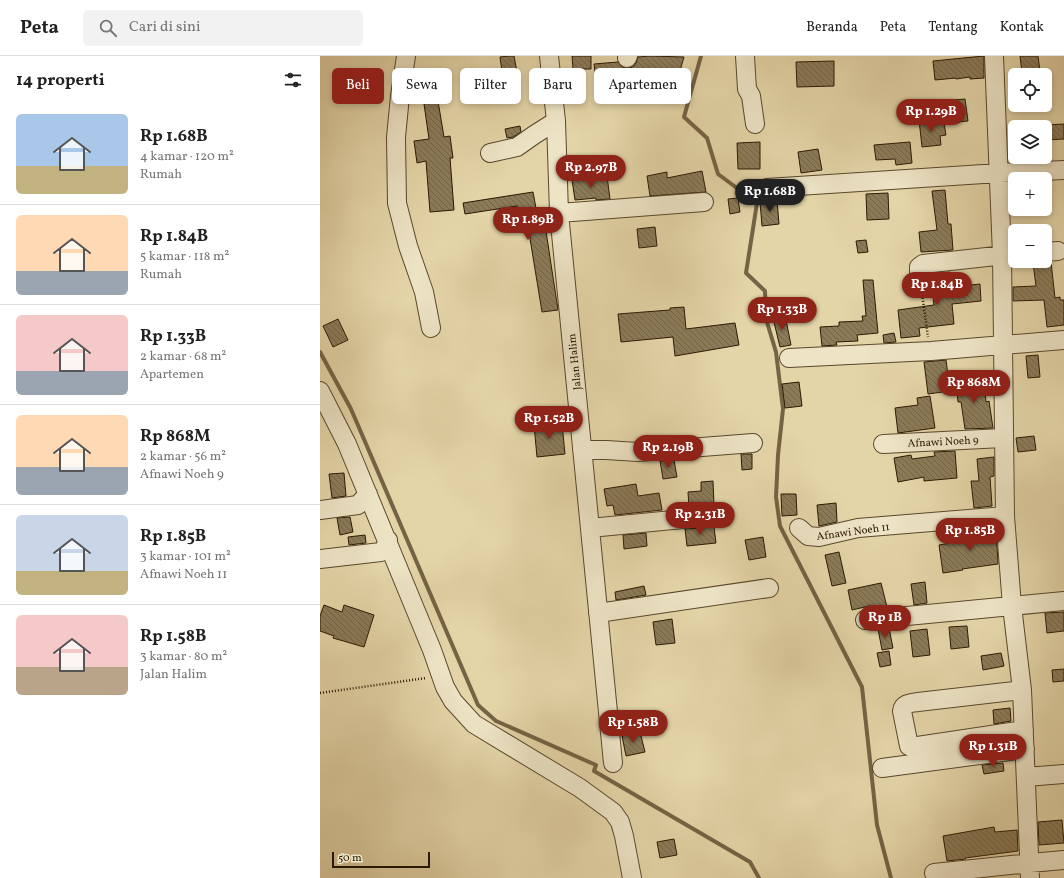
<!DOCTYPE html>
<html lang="id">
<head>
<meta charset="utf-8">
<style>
  :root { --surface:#fff; --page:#f2f2f2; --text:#222; --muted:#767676; --line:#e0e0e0; --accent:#8f2418 }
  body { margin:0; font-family:Vollkorn,serif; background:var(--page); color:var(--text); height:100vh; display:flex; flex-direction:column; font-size:15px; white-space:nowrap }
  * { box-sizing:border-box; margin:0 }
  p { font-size:13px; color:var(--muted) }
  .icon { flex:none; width:22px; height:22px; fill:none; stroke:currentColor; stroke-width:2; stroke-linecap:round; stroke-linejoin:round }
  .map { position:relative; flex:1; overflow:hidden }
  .details { display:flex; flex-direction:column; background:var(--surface); width:320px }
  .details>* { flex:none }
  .hud { position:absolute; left:12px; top:12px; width:380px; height:36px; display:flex; gap:8px }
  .tools { position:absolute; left:688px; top:12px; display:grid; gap:8px }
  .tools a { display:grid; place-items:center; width:44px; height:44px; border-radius:6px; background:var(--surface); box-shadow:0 2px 6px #0003; font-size:20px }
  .scale { position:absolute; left:12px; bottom:10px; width:98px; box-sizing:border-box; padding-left:4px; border:2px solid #2b1903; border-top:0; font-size:11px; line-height:14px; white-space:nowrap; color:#2b1903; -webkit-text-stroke:3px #ede4c6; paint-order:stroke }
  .price { position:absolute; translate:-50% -34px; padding:0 9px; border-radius:14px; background:var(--accent); color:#fff; font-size:13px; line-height:26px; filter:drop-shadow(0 1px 2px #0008) }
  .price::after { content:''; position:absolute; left:50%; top:24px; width:12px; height:9px; margin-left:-6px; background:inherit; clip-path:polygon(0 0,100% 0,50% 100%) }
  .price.on { background:#222; color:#fff }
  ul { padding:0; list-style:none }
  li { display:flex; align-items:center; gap:12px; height:100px; padding:0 16px }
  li+li { border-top:1px solid var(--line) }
  li span { display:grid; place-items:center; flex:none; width:112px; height:80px; border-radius:6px; color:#555 }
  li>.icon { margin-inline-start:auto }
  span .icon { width:48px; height:48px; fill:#fffc; stroke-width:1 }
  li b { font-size:17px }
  h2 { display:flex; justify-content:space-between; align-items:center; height:48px; padding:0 16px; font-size:17px }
  .pill { padding:0 14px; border-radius:6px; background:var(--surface); box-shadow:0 2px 6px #0003; font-size:14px; line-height:36px }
  .pill.on { background:var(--accent); color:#fff }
  header { display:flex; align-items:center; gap:24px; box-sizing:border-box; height:56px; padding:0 20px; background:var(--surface); border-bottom:1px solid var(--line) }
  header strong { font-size:19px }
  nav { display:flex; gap:22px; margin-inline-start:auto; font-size:14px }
  .search { width:280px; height:36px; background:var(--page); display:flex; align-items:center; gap:10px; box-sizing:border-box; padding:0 14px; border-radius:6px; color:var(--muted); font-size:15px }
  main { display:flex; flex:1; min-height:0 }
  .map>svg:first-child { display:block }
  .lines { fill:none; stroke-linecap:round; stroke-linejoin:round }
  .stream { stroke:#746344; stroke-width:4 }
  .building { fill:url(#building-back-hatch); stroke:#2b1903 }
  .minor-casing { stroke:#59482c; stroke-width:20 }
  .path { stroke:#2b1903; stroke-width:2.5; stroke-dasharray:1 2; stroke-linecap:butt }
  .minor { stroke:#ede4c6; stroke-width:18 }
  .labels { text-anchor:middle; stroke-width:3; stroke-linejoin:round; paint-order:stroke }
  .street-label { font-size:11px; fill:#2b1903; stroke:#ede4c6 }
</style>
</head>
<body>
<header>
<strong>Peta</strong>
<div class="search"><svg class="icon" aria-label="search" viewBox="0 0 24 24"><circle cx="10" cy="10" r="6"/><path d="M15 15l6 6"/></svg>Cari di sini</div>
<nav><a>Beranda</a><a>Peta</a><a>Tentang</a><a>Kontak</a></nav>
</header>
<main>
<section class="details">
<h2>14 properti<svg class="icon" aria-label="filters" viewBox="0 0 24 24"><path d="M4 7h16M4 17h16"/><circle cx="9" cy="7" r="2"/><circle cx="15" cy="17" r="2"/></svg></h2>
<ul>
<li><span style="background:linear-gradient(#a9c7e8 65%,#c2b280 0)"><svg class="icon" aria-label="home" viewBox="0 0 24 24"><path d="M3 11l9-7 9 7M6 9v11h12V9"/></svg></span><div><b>Rp 1.68B</b><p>4 kamar · 120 m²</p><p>Rumah</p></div></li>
<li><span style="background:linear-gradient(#ffd9b3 70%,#9aa5b1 0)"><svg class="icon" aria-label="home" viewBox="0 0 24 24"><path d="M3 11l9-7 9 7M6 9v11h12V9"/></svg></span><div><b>Rp 1.84B</b><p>5 kamar · 118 m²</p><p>Rumah</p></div></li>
<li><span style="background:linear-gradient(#f6c9c9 70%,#9aa5b1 0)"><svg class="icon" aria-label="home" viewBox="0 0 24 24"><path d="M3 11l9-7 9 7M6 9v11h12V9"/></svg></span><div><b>Rp 1.33B</b><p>2 kamar · 68 m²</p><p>Apartemen</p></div></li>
<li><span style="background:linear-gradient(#ffd9b3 65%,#9aa5b1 0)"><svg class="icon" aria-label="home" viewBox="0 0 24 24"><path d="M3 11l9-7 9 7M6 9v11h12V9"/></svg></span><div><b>Rp 868M</b><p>2 kamar · 56 m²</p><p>Afnawi Noeh 9</p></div></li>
<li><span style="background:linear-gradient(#c9d6e8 70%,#c2b280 0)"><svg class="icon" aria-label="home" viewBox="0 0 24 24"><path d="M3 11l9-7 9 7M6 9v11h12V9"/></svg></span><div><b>Rp 1.85B</b><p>3 kamar · 101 m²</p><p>Afnawi Noeh 11</p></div></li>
<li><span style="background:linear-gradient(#f6c9c9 65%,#b9a48a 0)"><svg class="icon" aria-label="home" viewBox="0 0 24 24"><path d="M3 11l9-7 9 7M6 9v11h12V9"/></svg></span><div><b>Rp 1.58B</b><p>3 kamar · 80 m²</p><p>Jalan Halim</p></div></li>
</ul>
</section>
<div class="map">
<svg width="744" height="822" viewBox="0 0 744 822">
  <defs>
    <pattern id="building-back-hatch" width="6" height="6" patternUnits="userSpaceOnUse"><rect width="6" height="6" fill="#8b7b59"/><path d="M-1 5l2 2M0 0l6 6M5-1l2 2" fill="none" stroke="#726447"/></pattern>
  </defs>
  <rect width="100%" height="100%" fill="#e4d5a8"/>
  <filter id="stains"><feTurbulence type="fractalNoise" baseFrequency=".005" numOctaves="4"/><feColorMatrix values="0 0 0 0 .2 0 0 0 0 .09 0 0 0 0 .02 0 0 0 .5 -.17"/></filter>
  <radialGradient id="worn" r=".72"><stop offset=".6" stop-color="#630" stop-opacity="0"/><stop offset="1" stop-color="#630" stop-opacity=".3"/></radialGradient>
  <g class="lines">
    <path class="stream" d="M381,0L364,61L387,82L398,118L437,147L426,217L445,235L446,263L456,296L463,353L458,399L456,441L460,470L542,631L557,769L571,822
      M0,296L31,353L158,649L176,665L276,709L274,715L430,806L439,822"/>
  </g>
  <path class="building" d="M189,0H194L198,21L183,23L180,1Z
    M252,0H271V13H253Z
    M330,0L364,1L351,45L345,43L320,46V43L279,47L274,8L298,6L302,11L308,12L313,11L316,7L318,1Z
    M664,0V22L650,23V21L636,23V22L615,24L613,5Z
    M700,0H718L720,15L702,17Z
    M514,5V30L477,31L476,6Z
    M645,43L648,65L636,66L634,44Z
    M118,45L124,81L130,80L133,102H130L134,154L110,156L106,105L97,107L94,85L109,83L104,48Z
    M612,62L613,69L624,67L626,79L620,80L621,89L602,91L599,64Z
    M744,68V83L727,84L726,69Z
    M200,70L201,76L193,81L187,82L185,73Z
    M440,86V113H418L417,87Z
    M590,86L592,107L576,109L575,103L556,104L554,89Z
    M498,93L502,114L481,117L478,96Z
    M382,115L386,136L330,140L327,120L347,116V122Z
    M287,120L290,143L276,144V142L255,144L252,124Z
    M625,134L628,168H631L633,194L601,196L599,176L617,174L612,135Z
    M213,136L218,163L224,162L238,254L222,256L206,158L198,159L197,150L145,158L143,147Z
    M568,137L569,163L547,164L546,138Z
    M418,142L420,156L410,158L408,143Z
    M457,144L459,168L442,170L440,146Z
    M335,171L337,190L319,192L317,173Z
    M546,184L548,196L538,197L536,185Z
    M723,206H731L735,242L740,241V244H744V269L727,271L724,244L693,245V231L716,230L713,207Z
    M630,216L632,231L660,228L661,245L632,248L634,268L599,272L600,280L581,282L578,254L614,249L611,218Z
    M543,224H553L558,277L537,279L538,285L516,286L517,289L502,290L500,271L519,270V266L543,265L542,260H546Z
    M364,251L366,273L415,267L419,289L355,300L353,281L301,286L298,258L350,254V252Z
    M465,259L471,289L460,291L453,262Z
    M18,263L28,284L13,291L3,270Z
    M574,277L576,286L564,287L563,279Z
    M718,299L720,321L708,322L706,300Z
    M626,304L630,335L608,338L604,306Z
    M664,323L666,346L669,345L673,372L645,373L641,346H638L636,326Z
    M479,326L482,350L465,352L462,328Z
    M610,340L615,372L578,377L575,352L598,349L597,342Z
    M242,367L245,398L217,401L214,369Z
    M714,380L716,394L698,396L696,382Z
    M635,395L637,422L604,425V421L578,426L574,402L591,399L592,403L615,400L614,396Z
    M421,398H432V413L422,414Z
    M674,401V420L670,421L672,450L654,452L651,425H659L657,403Z
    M354,404L357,421L343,423L340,405Z
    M24,417L26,440L12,442L9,418Z
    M393,425L394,449L369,452L368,436L381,435V426Z
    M316,428L318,440L339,437L342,454L295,459L293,449L287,450L284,433Z
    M461,438H476L477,459L462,460Z
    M516,447L517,466L499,470L497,449Z
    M30,461L33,476L20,479L17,462Z
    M394,471L396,487L367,490L365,473Z
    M676,474L678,508L642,513L643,514L623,517L619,489L642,485L641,479Z
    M326,477L327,490L304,493L303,479Z
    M45,479L46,487L29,489L28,481Z
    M443,481L446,501L429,504L425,484Z
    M519,496L526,527L512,530L505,499Z
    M605,526L607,547L594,549L591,528Z
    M561,527L567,551L549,553V550L532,554L528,534Z
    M324,530L326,539L296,544L295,536Z
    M4,549L22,556L24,549L54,559L44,591L13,582L14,580L0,575V560Z
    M744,556V575L727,577L725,557Z
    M352,563L355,587L336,589L333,566Z
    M647,570L649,591L631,593L629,571Z
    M569,572L573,592L562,594L558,573Z
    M607,573L610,599L593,601L590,575Z
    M569,595L571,609L560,611L557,597Z
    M681,597L684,610L663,614L661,600Z
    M744,613V625L733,626L732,614Z
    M690,652L691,665L674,668L673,654Z
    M320,676L325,696L306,700L302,680Z
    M683,707L684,715L664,718L662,709Z
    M742,764L744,787L719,789L718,766Z
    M674,771L675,776L697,774L698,795L645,802L646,803L627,805L623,780Z
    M354,783L357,799L340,802L337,786Z"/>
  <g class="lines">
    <g class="minor-casing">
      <path id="minor" d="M86,0L80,40L76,81L77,147L88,190L104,236L111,272
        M229,0L236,65L239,157L293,707
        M425,0L427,33L431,40L435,68
        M674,0L682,199L685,460L692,550L702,634L710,822
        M307,2L308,0
        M170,97L197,91L214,79L236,65
        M447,132L679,117L744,114
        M239,157L384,146
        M725,196L738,195
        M599,216V211L603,208L694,198
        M469,302L611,295L744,284
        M0,335L27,388L112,594L125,631L133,645L154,668L260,732L293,756L300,766L304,780L312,822
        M563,388L683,382
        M262,394H286L318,396L433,387
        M0,454L38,449L48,438
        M270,472L404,459
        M479,472L488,480L499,481L538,472L685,460
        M0,503L61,496L64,494L68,484
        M278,557L449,532
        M545,564L744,545
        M702,634L598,646C591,647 583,647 582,655L589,690L591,691L704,674
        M562,712L705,693
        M706,721L744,718
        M614,817L710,807L744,804"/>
    </g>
    <path class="path" d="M601,230L608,281
      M0,637L106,622"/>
    <use href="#minor" class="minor"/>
  </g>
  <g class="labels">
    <g class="street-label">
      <text transform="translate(254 306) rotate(-96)" y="4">Jalan Halim</text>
      <text transform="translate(623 385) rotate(-3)" y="4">Afnawi Noeh 9</text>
      <text transform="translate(533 475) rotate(-8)" y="4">Afnawi Noeh 11</text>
    </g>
  </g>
  <rect width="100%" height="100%" filter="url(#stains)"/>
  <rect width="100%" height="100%" fill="url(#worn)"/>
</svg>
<div class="tools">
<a><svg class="icon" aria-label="locate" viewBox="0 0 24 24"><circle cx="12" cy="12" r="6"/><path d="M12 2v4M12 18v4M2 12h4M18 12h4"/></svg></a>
<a><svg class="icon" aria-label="layers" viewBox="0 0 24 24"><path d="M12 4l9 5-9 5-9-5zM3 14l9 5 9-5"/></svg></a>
<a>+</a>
<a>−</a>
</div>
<div class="scale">50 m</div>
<b class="price" style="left:611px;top:77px">Rp 1.29B</b>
<b class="price" style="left:271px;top:133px">Rp 2.97B</b>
<b class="price on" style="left:450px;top:157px">Rp 1.68B</b>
<b class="price" style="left:208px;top:185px">Rp 1.89B</b>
<b class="price" style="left:617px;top:250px">Rp 1.84B</b>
<b class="price" style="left:462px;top:275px">Rp 1.33B</b>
<b class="price" style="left:654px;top:348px">Rp 868M</b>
<b class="price" style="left:229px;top:384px">Rp 1.52B</b>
<b class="price" style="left:348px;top:413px">Rp 2.19B</b>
<b class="price" style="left:380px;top:480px">Rp 2.31B</b>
<b class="price" style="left:650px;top:496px">Rp 1.85B</b>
<b class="price" style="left:565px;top:583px">Rp 1B</b>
<b class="price" style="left:313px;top:688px">Rp 1.58B</b>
<b class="price" style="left:673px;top:712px">Rp 1.31B</b>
<div class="hud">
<a class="pill on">Beli</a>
<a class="pill">Sewa</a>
<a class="pill">Filter</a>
<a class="pill">Baru</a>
<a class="pill">Apartemen</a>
</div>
</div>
</main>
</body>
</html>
